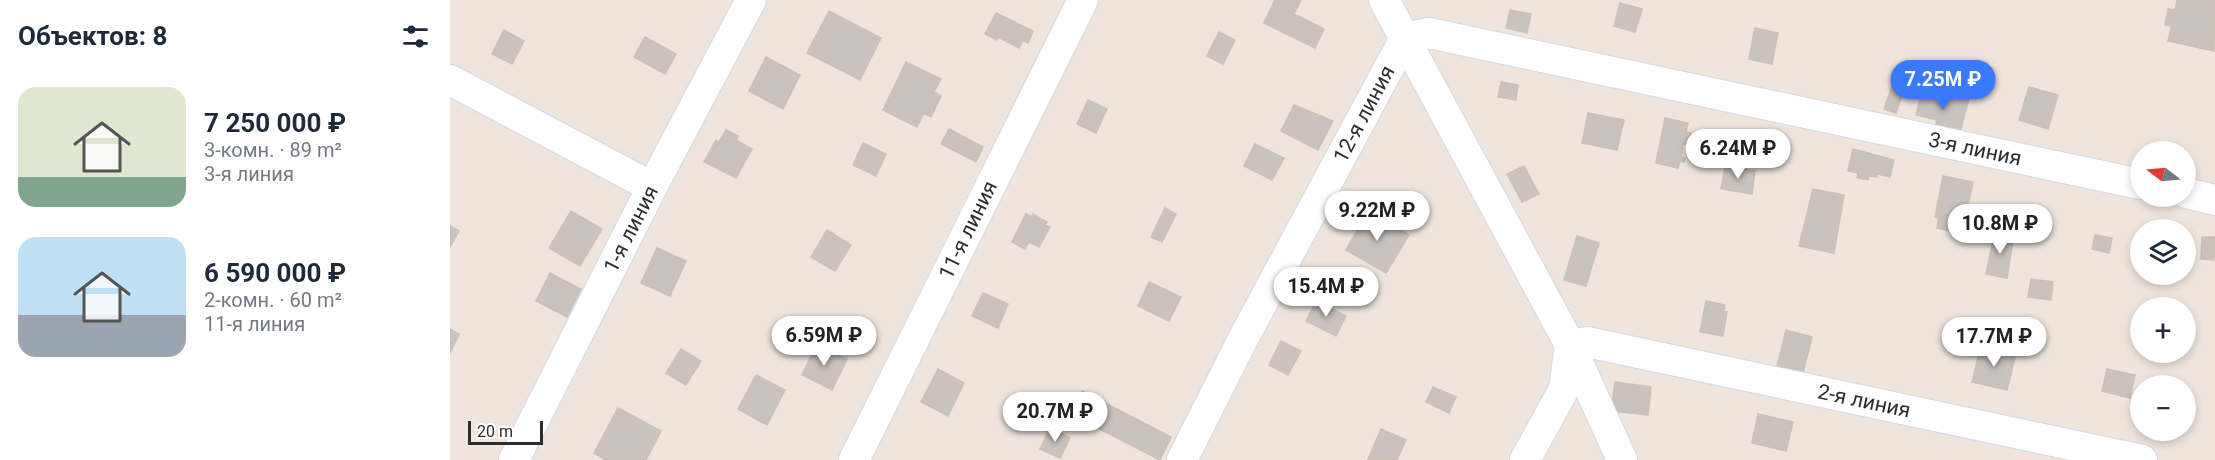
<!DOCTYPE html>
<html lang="ru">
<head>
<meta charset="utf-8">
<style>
  :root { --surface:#fff; --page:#f6f6f7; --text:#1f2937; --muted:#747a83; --accent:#3a7aff }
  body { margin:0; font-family:Roboto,sans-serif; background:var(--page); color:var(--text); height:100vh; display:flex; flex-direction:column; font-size:22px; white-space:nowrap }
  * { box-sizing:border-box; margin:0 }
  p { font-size:20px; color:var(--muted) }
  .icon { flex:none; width:33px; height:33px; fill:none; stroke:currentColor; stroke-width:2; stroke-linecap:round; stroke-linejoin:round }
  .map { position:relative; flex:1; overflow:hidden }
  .side { display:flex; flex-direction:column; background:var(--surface); width:450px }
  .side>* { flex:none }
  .needle { width:39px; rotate:286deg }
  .controls { position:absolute; left:1680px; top:141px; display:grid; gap:12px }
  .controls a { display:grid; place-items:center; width:66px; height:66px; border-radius:50%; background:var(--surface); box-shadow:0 3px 9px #0003; font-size:30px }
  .scale { position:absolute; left:18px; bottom:15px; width:75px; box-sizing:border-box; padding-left:6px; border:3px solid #2c2c2c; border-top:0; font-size:16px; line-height:21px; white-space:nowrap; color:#2c2c2c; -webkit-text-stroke:4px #fff; paint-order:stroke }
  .price { position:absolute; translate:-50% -51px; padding:0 14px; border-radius:21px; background:#fff; color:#222; font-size:20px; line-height:39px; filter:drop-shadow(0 2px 3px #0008) }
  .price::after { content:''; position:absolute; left:50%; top:36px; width:18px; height:14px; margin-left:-9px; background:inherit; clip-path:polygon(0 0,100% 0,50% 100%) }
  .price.active { background:var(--accent); color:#fff }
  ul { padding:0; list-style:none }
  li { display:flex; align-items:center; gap:18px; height:150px; padding:0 18px }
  li span { display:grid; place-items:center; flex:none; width:168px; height:120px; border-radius:18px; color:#555 }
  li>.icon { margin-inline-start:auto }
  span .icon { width:72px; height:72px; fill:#fffc; stroke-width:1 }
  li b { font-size:26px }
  h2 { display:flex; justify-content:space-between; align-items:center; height:72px; padding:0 18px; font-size:26px }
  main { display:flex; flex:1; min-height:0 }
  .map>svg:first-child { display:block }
  .building { fill:#cac2bd; stroke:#cbc1b7; stroke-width:1.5 }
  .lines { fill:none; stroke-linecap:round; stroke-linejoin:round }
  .minor-casing { stroke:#d2d9e6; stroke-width:32 }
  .minor { stroke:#fff; stroke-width:30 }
  .labels { text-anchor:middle; stroke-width:5; stroke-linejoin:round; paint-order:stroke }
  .street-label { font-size:21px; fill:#2c2c2c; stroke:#fff }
</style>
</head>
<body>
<main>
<section class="side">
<h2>Объектов: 8<svg class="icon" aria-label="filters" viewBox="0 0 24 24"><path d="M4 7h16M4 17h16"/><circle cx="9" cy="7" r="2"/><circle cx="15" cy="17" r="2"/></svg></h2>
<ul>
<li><span style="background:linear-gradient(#dfe7d0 75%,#7fa58c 0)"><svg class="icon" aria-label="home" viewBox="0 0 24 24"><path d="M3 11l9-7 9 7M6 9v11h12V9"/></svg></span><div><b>7 250 000 ₽</b><p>3-комн. · 89 m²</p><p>3-я линия</p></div></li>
<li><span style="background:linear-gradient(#bfe0f5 65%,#9aa5b1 0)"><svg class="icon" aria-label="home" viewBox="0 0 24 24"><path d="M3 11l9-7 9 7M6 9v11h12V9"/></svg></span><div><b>6 590 000 ₽</b><p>2-комн. · 60 m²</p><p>11-я линия</p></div></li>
</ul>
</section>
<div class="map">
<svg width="1765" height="460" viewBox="0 0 1765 460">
  <rect width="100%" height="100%" fill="#efe5dd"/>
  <path class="building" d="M825,0H851L844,14L874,29L865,48L814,23Z
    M1727,0H1765L1764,51L1718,41L1722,26L1715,25L1718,9L1725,10Z
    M1170,3L1192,9L1185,32L1164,26Z
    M1060,10L1081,14L1077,33L1056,28Z
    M379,11L431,38L410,80L357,53Z
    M546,13L583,31L578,43L573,40L569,48L548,37L547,40L535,34Z
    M1305,28L1328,33L1322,64L1299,59Z
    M54,30L74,41L62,64L42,54Z
    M769,32L785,40L773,64L757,56Z
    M195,37L226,54L215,74L184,57Z
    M316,57L350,75L333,109L299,91Z
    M456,62L491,79L484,92L491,96L481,117L474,113L467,127L433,110Z
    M1051,82L1068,85L1066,100L1048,97Z
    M1443,83L1455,87L1446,113L1434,109Z
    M1473,87L1519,99L1508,139L1483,133L1487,120L1466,115Z
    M1579,87L1608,95L1598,129L1569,120Z
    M638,100L657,109L646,133L627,124Z
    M844,105L883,121L868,150L831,131Z
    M1138,113L1174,120L1167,150L1132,143Z
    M1215,118L1238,123L1236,132L1241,133L1239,145L1233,144L1231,157L1235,158L1234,162L1230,161L1228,168L1206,163Z
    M499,129L533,147L526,162L491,144Z
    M276,130L288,136L286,140L302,149L286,178L254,162L266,140L269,142Z
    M413,143L436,154L426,176L403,165Z
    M805,144L834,158L822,180L794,166Z
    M1403,149L1444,160L1440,177L1428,174L1427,177L1419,176L1418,180L1407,178L1408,173L1398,171Z
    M1074,166L1089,194L1072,202L1057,174Z
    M1275,166L1305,171L1302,194L1271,189Z
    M1493,176L1523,182L1514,223L1510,222L1508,233L1487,228L1489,218L1485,217Z
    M1363,189L1394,195L1384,253L1349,246Z
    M715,208L726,214L712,242L701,237Z
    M121,211L152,229L130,266L99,248Z
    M918,211L959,235L936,273L896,250Z
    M576,214L582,217L583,214L597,222L595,225L600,227L589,247L579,242L575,249L562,242Z
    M0,226L9,231L0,247Z
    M377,230L401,245L385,271L361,257Z
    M1545,231L1564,234L1557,278L1536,274Z
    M1645,235L1662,238L1659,253L1642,249Z
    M1127,236L1149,243L1136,286L1114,280Z
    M1752,237H1765L1764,260L1751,259Z
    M207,248L236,261L220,296L191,283Z
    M100,273L131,289L117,317L86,301Z
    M1581,279L1603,282L1601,300L1578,297Z
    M699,282L731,297L719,321L688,306Z
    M533,293L558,304L548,328L522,316Z
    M866,301L896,316L886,336L856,321Z
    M1256,301L1275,305L1274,312H1277L1273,336L1250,332Z
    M0,329L9,334L0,353Z
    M1336,330L1362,337L1352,377L1326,370Z
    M831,341L851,351L838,375L819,365Z
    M367,344L397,359L382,390L352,375Z
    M1531,345L1566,354L1557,390L1522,382Z
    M231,349L251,361L236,385L216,373Z
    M488,369L514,383L498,416L471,402Z
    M1657,369L1685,375L1680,398L1652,391Z
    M306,375L335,390L317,425L288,409Z
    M1165,382L1201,387L1198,415L1161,411Z
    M983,387L1006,397L999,413L976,402Z
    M632,391L721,437L710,460L620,414Z
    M168,408L211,431L196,460H156L144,453Z
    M1308,414L1343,422L1336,451L1302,443Z
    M600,428L620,438L610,458L590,449Z
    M931,429L956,440L947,460L918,459Z"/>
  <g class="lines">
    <g class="minor-casing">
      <path id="minor" d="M934,0L1120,345L1172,460
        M0,80L202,187
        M1736,193L1765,200
        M64,460L202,187L301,0
        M404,460L633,0
        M732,460L794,337L955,38L979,33L1690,184
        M1075,460L1114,389L1120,345L1137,342L1692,460"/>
    </g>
    <use href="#minor" class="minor"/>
  </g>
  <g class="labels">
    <g class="street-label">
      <text transform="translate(914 114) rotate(-62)" y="7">12-я линия</text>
      <text transform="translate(1525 149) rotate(12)" y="7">3-я линия</text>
      <text transform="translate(181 229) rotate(-63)" y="7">1-я линия</text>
      <text transform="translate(518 230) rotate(-64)" y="7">11-я линия</text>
      <text transform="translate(1414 401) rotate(12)" y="7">2-я линия</text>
    </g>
  </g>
</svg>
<div class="controls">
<a><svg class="needle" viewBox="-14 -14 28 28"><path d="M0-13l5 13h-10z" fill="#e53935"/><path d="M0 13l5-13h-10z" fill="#747a83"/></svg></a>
<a><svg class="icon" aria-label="layers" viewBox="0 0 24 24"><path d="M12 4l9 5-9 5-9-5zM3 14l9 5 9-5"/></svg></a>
<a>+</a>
<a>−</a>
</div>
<div class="scale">20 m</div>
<b class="price active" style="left:1493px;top:111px">7.25M ₽</b>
<b class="price" style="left:1288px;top:180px">6.24M ₽</b>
<b class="price" style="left:927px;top:242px">9.22M ₽</b>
<b class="price" style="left:1550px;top:255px">10.8M ₽</b>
<b class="price" style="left:876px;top:318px">15.4M ₽</b>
<b class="price" style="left:374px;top:367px">6.59M ₽</b>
<b class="price" style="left:1544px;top:368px">17.7M ₽</b>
<b class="price" style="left:605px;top:443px">20.7M ₽</b>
</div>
</main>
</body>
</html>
